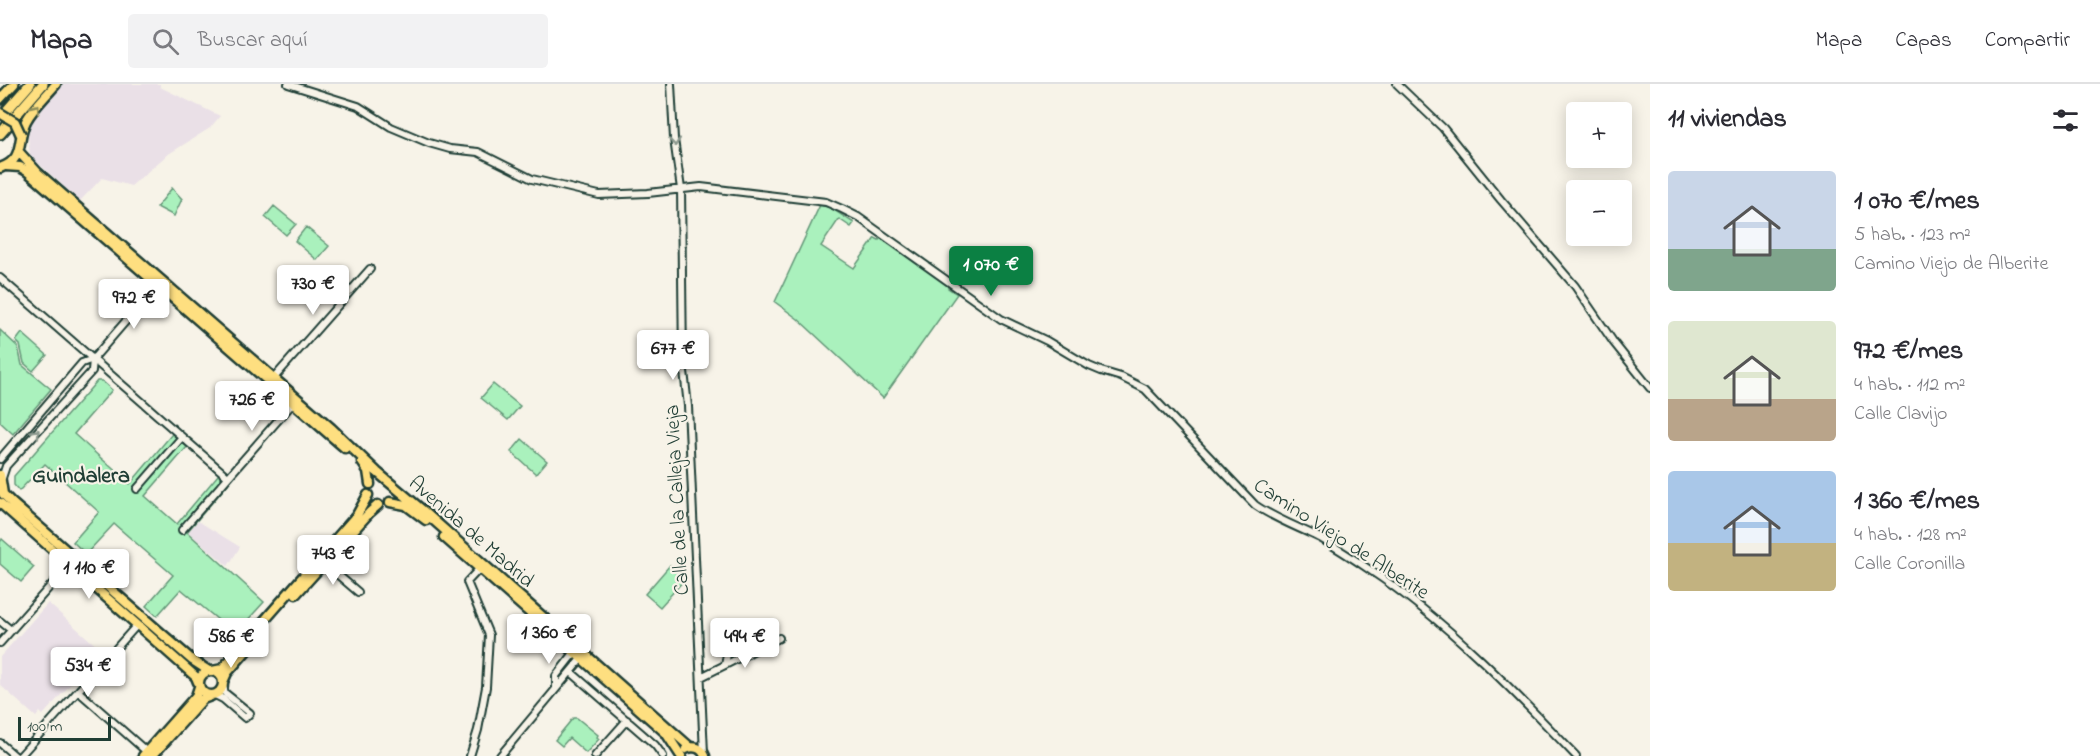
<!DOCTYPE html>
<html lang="es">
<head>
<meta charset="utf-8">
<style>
  :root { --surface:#fff; --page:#f2f2f3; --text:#2b2b33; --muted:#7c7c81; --line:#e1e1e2; --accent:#0b8043 }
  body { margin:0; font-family:"Indie Flower",sans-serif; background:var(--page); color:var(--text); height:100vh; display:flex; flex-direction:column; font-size:22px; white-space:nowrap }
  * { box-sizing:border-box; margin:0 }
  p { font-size:20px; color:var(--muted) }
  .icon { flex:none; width:33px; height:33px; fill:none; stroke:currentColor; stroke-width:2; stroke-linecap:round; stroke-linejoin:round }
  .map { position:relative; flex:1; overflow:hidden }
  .side { display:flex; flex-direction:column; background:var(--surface); width:450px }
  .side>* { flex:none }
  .buttons { position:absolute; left:1566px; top:18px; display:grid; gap:12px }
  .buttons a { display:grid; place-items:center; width:66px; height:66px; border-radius:6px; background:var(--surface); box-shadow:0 3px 15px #0003; font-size:30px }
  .scale { position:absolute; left:18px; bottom:15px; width:93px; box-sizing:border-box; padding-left:6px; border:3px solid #1f3d34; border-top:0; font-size:16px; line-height:21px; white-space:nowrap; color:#1f3d34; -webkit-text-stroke:4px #f7f3e8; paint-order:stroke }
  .price { position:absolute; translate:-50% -51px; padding:0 14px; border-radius:6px; background:#fff; color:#222; font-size:20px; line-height:39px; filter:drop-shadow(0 2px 3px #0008) }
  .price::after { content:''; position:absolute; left:50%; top:36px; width:18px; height:14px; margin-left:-9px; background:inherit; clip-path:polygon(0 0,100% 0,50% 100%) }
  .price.selected { background:var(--accent); color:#fff }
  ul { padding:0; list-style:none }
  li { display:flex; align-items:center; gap:18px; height:150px; padding:0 18px }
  li span { display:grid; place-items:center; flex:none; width:168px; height:120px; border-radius:6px; color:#555 }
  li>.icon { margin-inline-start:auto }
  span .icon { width:72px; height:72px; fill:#fffc; stroke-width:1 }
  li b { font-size:26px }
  h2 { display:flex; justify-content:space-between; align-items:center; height:72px; padding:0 18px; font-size:26px }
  header { display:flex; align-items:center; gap:36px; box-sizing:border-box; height:84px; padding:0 30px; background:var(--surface); border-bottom:2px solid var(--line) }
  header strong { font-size:28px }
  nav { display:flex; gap:33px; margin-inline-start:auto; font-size:21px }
  .search { width:420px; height:54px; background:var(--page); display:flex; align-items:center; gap:15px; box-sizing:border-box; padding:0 21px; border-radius:6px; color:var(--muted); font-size:22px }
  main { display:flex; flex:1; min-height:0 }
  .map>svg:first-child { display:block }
  .built { fill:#eae0e7 }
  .green { fill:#aaf1bd; stroke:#649778; stroke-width:1.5 }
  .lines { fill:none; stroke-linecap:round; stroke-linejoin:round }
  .minor-casing { stroke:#1f3d34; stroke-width:10 }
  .major-casing { stroke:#1f3d34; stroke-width:13 }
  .highway-casing { stroke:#1f3d34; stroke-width:14 }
  .minor { stroke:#f7f3e8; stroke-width:6 }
  .major { stroke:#fedf80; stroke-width:8 }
  .highway { stroke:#fedf80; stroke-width:9 }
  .major-bridge-casing { stroke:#1f3d34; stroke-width:13; stroke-linecap:butt }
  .major-bridge { stroke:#fedf80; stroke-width:8 }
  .oneway { stroke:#8e8e5a }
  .oneway2 { stroke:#8b988e }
  .labels { text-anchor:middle; stroke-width:4.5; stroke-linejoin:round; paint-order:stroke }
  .street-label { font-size:21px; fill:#1f3d34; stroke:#f7f3e8 }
  .neighbourhood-label { font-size:22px; font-weight:bold; fill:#1f3d34; stroke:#f7f3e8 }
</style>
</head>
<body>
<header>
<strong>Mapa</strong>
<div class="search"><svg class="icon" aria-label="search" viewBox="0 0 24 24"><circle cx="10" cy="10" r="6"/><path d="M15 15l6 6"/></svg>Buscar aquí</div>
<nav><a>Mapa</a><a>Capas</a><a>Compartir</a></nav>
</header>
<main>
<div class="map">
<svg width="1650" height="672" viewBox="0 0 1650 672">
  <rect width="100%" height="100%" fill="#f7f3e8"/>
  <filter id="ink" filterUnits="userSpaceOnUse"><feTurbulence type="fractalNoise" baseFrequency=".0167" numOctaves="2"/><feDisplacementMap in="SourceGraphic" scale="12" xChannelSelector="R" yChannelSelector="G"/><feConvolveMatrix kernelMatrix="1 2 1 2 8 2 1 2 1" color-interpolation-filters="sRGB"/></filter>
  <g filter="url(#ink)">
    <path class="built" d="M63,0H160V3L220,32L210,44L167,71L131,102L102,94L80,117L30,72L28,51L32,36Z
      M198,437L240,463L228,482L188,448Z
      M48,519L101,566L43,631L40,628L36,633L0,601V573Z"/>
    <path class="green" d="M172,104L182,115L174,132L157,123Z
      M820,121L831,124L854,139L851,143L839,135L821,162L854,184L875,154L879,156L881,154L947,199L948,204L957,210L883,314L798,235L775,218Z
      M274,122L296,140L286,151L265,133Z
      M306,143L329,162L317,176L295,157Z
      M0,246L18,263L22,281L51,305L13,350L0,338Z
      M22,249L47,271L33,287L24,279L20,261L16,257Z
      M97,297H102L112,306L74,350L130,400L172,350L187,363L145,412L177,440L218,391L228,400L187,448L264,518L235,550L181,505L157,532L146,522L173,491L114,440L86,470L73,458L99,428L45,380L19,407L14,401V392Z
      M493,300L520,322L508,336L481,314Z
      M522,355L547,377L536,390L511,368Z
      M2,455L34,483L21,498L0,480V458Z
      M670,481L685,495L660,523L645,510Z
      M573,634H577L598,651L597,653L599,655L586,669L569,654L562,662L555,656Z"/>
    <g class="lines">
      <g class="minor-casing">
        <path id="minor" d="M288,0L358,22L391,43L429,59L450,65L478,68L532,95L599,111L648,109L701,103L826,118L842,125L858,133L1001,235L1047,257L1089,282L1101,287L1121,293L1145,305L1255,421C1275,435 1298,443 1320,454C1337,464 1354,475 1370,486C1447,537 1513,606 1576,672
          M671,0L674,55L681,105L683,278L688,322L704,669
          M1397,0L1443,44L1501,116L1575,202L1614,259L1650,304
          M0,194L228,393
          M274,294L370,185
          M0,375L82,279L93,275L157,201
          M2,394L6,382L92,287L93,275
          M137,405L182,353
          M182,446L293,319
          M324,479L358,508
          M0,537L11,546
          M0,559L69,481
          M725,581L729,560L748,570
          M571,588L655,661L663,672
          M701,593L779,554
          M556,604V592L574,569
          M78,607L147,668
          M215,611L223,615L245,634L250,629L225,609L223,602
          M0,659L15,672
          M20,672L137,541
          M470,672L478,646L486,603L489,551L467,498L480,484
          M500,672L581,575
          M595,672L627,636"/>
      </g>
      <g class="major-casing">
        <path id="major" d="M0,15L14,0
          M19,68L38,89L331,344L377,388L421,425L690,663
          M6,82L20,83L27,87L345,364
          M0,84C26,75 16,57 26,37C33,24 46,12 56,0
          M362,378L368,387L370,400
          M0,391L3,410L13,420L192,576L209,587
          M390,418L406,421L426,436
          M0,419L196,593L198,598
          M444,453L666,649L681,672
          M296,510L370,428L378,421
          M199 599a12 12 0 1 1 24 0a12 12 0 1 1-24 0Z
          M212,587L222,585L357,431L368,411
          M223,598L227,589L260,551
          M686,665C694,661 702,664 705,672
          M143,672L196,612L199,603
          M152,672L203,615L211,612"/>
      </g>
      <g class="highway-casing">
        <path id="highway" d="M8,25L30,0
          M16,31L43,0
          M0,50L7,42"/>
      </g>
      <use href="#minor" class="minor"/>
      <use href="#major" class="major"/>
      <use href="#highway" class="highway"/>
      <g class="major-bridge-casing">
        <path id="major-bridge" d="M0,29L15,38L21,51"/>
      </g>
      <use href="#major-bridge" class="major-bridge"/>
    </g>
    <defs><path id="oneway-chevron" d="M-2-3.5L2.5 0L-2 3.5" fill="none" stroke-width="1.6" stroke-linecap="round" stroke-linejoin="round" transform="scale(1.5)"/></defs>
    <use class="oneway" href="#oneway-chevron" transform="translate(36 24) rotate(-51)"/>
    <g class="oneway2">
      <use href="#oneway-chevron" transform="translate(675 58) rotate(84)"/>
      <use href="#oneway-chevron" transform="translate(36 349) rotate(-48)"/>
    </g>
  </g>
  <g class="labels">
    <g class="street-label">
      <text transform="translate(676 416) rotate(-93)" y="7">Calle de la Calleja Vieja</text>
      <text transform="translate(472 447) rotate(41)" y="7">Avenida de Madrid</text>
      <text transform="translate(1342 454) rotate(33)" y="7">Camino Viejo de Alberite</text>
    </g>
    <g class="neighbourhood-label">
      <text x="81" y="398">Guindalera</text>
    </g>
  </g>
</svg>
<div class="buttons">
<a>+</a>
<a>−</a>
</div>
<div class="scale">100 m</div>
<b class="price selected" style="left:991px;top:213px">1 070 €</b>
<b class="price" style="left:313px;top:232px">730 €</b>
<b class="price" style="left:134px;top:246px">972 €</b>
<b class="price" style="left:673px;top:297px">677 €</b>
<b class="price" style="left:252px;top:348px">726 €</b>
<b class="price" style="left:333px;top:502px">743 €</b>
<b class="price" style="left:89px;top:516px">1 110 €</b>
<b class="price" style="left:549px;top:581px">1 360 €</b>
<b class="price" style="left:231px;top:585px">586 €</b>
<b class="price" style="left:745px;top:585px">494 €</b>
<b class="price" style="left:88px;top:614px">534 €</b>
</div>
<section class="side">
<h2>11 viviendas<svg class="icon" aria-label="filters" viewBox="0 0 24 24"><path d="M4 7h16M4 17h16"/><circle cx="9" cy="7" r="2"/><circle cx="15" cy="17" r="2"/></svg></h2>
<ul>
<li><span style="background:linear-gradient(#c9d6e8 65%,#7fa58c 0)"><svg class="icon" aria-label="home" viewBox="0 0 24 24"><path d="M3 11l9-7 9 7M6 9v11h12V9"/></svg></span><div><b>1 070 €/mes</b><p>5 hab. · 123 m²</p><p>Camino Viejo de Alberite</p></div></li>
<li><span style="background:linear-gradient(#dfe7d0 65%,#b9a48a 0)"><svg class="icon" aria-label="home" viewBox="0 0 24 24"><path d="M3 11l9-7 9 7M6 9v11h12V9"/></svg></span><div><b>972 €/mes</b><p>4 hab. · 112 m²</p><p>Calle Clavijo</p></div></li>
<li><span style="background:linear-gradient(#a9c7e8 60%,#c2b280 0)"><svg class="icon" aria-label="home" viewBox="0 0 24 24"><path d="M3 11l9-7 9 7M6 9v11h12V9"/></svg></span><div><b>1 360 €/mes</b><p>4 hab. · 128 m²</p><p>Calle Coronilla</p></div></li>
</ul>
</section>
</main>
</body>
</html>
